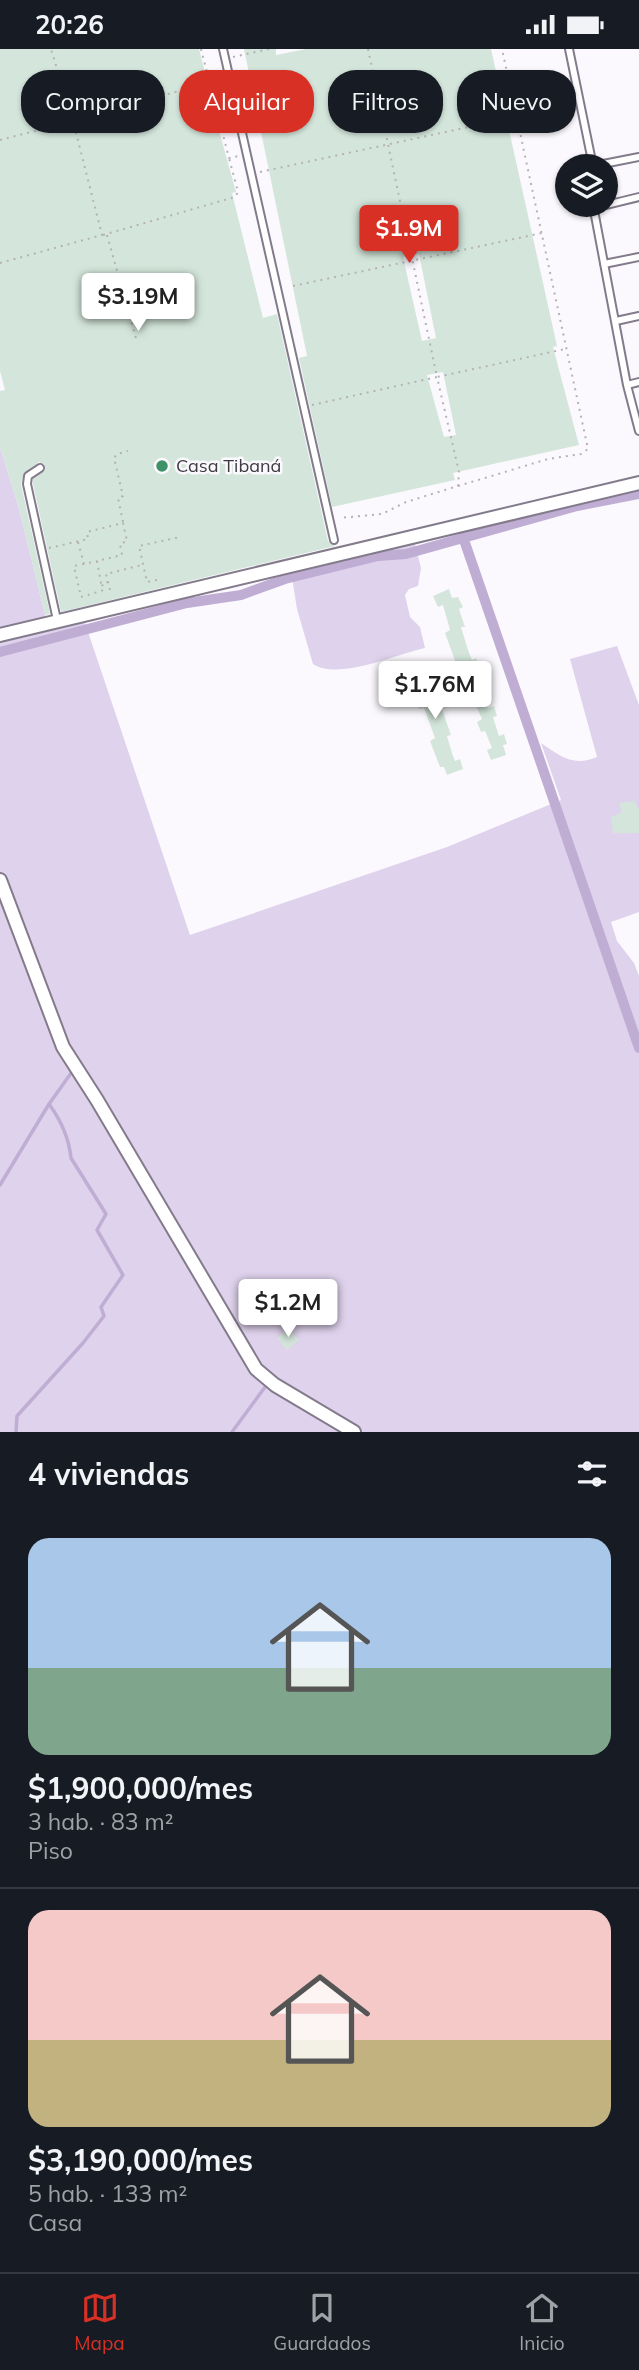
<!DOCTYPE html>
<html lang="es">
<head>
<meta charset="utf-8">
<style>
  :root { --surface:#171b24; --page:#20242c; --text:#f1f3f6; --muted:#9ea1a6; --line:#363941; --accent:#d93025 }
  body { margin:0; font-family:Mulish,sans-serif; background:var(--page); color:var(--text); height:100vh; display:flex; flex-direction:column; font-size:26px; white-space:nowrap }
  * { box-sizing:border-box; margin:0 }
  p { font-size:23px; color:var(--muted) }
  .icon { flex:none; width:38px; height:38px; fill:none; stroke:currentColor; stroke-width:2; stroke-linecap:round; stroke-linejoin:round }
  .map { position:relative; height:1383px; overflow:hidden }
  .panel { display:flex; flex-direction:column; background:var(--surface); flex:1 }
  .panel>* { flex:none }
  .banner { position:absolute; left:21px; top:21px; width:598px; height:63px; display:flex; gap:14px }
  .tools { position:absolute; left:555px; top:105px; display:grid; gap:14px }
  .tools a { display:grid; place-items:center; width:63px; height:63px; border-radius:50%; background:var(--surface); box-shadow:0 2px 5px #0004; font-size:35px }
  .price { position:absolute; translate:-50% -60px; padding:0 16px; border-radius:7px; background:#fff; color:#222; font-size:23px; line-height:46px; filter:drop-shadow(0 2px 4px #0008) }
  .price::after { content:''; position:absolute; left:50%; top:42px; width:21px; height:16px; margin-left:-10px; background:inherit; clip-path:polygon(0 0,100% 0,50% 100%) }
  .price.active { background:var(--accent); color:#fff }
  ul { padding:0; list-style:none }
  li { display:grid; align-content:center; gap:14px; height:371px; padding:0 28px }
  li+li { border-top:2px solid var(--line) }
  li span { display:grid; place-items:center; height:217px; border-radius:21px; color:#555 }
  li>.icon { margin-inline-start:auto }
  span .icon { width:126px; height:126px; fill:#fffc; stroke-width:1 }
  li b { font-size:30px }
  h2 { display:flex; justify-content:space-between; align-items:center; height:84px; padding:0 28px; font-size:30px }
  .pill { padding:0 24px; border-radius:28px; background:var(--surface); box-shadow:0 2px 5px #0004; font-size:24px; line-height:63px }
  .pill.active { background:var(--accent); color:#fff }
  .status { display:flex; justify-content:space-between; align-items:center; height:49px; padding:0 35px; background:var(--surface); direction:ltr }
  .status svg { height:19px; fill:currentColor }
  .menu { display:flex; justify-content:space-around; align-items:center; height:98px; border-top:2px solid var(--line); background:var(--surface); font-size:19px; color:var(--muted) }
  .menu a { display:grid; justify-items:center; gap:4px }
  .menu .active { color:var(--accent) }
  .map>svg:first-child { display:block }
  .green { fill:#dfd2ec }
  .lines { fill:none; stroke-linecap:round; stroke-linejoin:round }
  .stream { stroke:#c0add4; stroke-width:3.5 }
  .canal { stroke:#c0add4; stroke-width:10 }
  .building { fill:#d4e6db; fill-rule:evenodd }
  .service-casing { stroke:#837b8b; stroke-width:10 }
  .minor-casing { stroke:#837b8b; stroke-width:16 }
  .path { stroke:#b5b2b7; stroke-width:2; stroke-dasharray:2 5; stroke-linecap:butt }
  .service { stroke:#fff; stroke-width:6 }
  .minor { stroke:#fff; stroke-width:12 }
  .poi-dot { fill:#3d9367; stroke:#fbf9fd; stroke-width:2.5 }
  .labels { text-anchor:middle; stroke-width:5; stroke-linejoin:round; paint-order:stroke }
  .poi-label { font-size:18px; fill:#3e3a41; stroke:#fbf9fd; text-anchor:start }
</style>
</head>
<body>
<div class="status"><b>20:26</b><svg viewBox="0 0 49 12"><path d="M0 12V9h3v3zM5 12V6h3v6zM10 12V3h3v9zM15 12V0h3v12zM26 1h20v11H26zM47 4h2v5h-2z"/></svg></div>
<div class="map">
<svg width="639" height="1383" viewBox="0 0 639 1383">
  <rect width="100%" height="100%" fill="#fbf9fd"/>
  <path class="green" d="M0,398L19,459L47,574L82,565L190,886L447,798L561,751L541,694C560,707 573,718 597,708L570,610L617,597L639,656V863L611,873L617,892L634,914L639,927V1383H0Z
    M413,487L421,519L418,537L409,540L405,546L410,568L420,578L425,599C397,605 338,632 313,615L297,560L290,516Z"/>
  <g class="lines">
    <path class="stream" d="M0,1136L49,1055L74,1020
      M16,1383L17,1367L83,1294L104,1267L101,1258L123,1226L97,1181L106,1165L71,1109C69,1090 60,1070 49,1055
      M232,1383L268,1334"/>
    <path class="canal" d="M463,488L639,999
      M0,603L187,554L241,546L285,530L378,507L406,505L577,457L639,445"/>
  </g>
  <path class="building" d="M0,0H199L206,27H204L236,143L232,144L263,269L277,265L328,492L335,497L61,563L33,435V430L45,421L44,415L39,413L24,424L21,435L50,565L45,566L19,459L0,398V342L5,341L0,322Z
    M244,0H276V6L306,0H491L557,297L553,298L579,396L453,424L455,431L332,458L299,309L307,307ZM419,205L436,289L422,292L403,208ZM443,323L456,386L444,388L427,326Z
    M449,540L452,549L458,548L463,558L459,560L465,578H461L468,601L472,611L476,609L486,635L481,636L488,659L494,657L497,667L493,668L499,687L504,685L507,695L503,696L506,706L491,711L487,701L492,699L485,682L481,683L477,673L482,670L473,650L470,652L465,641L470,639L461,616L457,617L445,584L450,581L443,556L438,558L433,547Z
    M426,617L430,627L426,628L428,637L435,654L439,652L451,686L447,687L452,704L455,712L460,710L463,720L447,726L444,718H440L430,692L435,689L424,659L419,660L409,633L414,630L411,623Z
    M635,752L637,759H639V784H613L611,768L621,764L620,754Z
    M289,1279L299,1291L287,1301L277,1289Z"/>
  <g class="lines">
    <g class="service-casing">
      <path id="service" d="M223,0L334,491
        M569,0L593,117L639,108
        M593,156L627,336L639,382
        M594,159L639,148
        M604,215L639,208
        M616,272L639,267
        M627,336L639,333
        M40,419L28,427L27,435L57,571"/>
    </g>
    <g class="minor-casing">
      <path id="minor" d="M0,586L639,434
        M0,831L63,998L97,1051L256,1320L275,1336L354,1383"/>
    </g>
    <path class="path" d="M201,0L229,109L239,107
      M368,0L437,328L565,300
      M233,8L269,0
      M0,91L73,72L51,0
      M260,123L515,68
      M103,186L235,148L238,143L229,109
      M107,186L137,293
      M0,214L102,186L73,72L200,36L208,28
      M293,237L542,184
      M312,356L437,328L459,423L458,437L406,453L382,465L339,469
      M458,437L548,410L581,405L588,400L502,0
      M123,473L118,449L123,447L114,409L117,405L128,402
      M78,493L84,515L97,512
      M49,499L88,490L87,483L123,474L127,492L120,495L122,506L97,512L101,534L108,533
      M84,515L74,517L81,548L104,541L102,535
      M157,531L147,533L139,497L180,488
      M110,541L106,525L142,516"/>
    <use href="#service" class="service"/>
    <use href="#minor" class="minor"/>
  </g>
  <circle class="poi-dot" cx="162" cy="417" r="7"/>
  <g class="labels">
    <g class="poi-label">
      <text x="176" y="423">Casa Tibaná</text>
    </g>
  </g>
</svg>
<div class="tools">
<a><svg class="icon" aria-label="layers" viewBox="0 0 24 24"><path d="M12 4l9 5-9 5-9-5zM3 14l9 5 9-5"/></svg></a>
</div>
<b class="price active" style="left:409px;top:216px">$1.9M</b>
<b class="price" style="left:138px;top:284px">$3.19M</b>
<b class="price" style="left:435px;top:672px">$1.76M</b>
<b class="price" style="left:288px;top:1290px">$1.2M</b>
<div class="banner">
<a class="pill">Comprar</a>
<a class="pill active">Alquilar</a>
<a class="pill">Filtros</a>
<a class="pill">Nuevo</a>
</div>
</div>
<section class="panel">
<h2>4 viviendas<svg class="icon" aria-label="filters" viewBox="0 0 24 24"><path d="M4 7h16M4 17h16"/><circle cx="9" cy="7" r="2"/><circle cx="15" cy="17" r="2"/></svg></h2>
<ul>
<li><span style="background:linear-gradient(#a9c7e8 60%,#7fa58c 0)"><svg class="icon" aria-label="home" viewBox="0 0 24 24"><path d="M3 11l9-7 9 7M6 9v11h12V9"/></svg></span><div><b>$1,900,000/mes</b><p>3 hab. · 83 m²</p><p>Piso</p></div></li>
<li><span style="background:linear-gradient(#f6c9c9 60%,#c2b280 0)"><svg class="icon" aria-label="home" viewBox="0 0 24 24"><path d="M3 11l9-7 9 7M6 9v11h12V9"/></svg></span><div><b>$3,190,000/mes</b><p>5 hab. · 133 m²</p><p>Casa</p></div></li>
</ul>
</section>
<nav class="menu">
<a class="active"><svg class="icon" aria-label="map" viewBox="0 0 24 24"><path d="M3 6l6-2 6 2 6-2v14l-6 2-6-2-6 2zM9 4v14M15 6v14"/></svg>Mapa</a>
<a><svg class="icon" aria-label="saved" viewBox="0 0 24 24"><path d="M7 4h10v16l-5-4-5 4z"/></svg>Guardados</a>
<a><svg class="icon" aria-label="home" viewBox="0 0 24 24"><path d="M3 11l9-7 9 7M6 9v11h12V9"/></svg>Inicio</a>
</nav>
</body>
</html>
